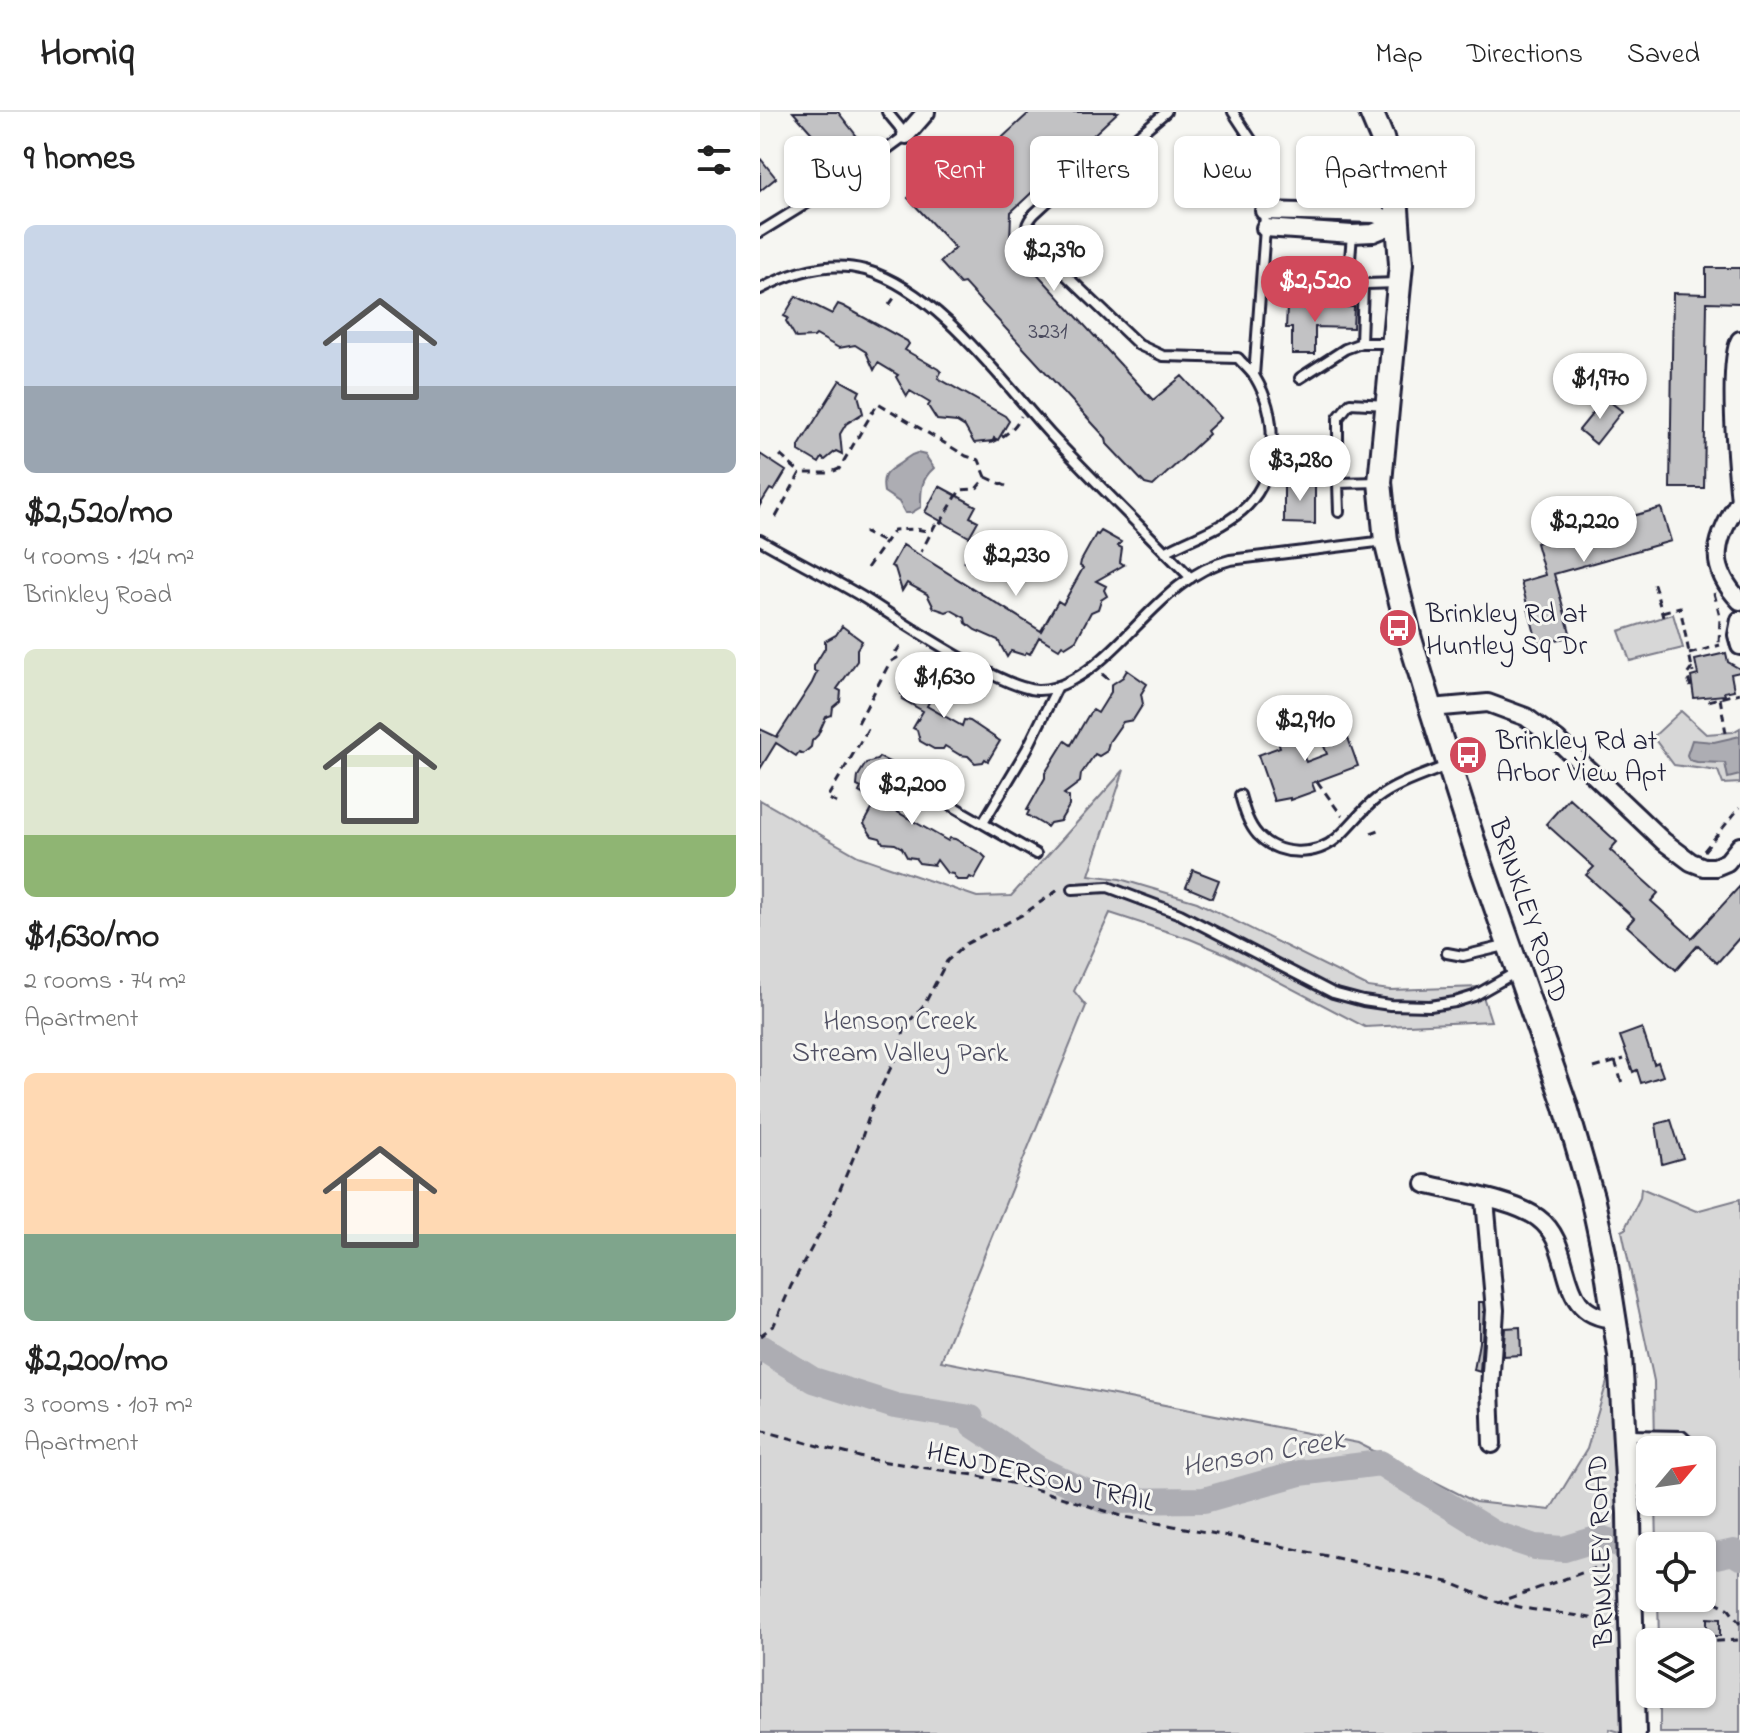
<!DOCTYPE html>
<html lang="en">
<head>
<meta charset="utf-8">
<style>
  :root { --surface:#fff; --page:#f2f2f2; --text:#222; --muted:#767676; --line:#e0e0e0; --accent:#d1495b }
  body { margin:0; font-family:"Indie Flower",sans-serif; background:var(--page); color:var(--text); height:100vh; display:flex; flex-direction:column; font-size:30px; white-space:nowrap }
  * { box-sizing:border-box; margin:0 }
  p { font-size:26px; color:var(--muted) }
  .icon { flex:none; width:44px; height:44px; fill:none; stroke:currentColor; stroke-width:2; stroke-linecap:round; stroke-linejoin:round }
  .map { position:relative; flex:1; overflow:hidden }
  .sheet { display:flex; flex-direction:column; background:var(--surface); width:760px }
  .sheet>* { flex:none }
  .guide { position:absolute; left:24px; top:24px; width:760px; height:72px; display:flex; gap:16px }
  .needle { width:52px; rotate:61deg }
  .buttons { position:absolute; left:876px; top:1324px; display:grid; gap:16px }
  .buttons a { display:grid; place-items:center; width:80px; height:80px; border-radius:12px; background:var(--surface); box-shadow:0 2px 6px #0004; font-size:40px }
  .price { position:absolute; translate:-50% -68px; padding:0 18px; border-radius:28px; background:#fff; color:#222; font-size:26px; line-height:52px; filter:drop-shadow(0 2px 4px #0008) }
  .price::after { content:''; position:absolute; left:50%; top:48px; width:24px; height:18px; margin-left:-12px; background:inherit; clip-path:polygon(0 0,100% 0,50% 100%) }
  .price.selected { background:var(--accent); color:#fff }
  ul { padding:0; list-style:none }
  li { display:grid; align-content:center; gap:16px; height:424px; padding:0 24px }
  li span { display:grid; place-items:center; height:248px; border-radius:12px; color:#555 }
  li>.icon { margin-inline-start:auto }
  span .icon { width:144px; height:144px; fill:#fffc; stroke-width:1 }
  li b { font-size:34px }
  h2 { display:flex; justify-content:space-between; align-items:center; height:96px; padding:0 24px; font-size:34px }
  .pill { padding:0 28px; border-radius:12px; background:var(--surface); box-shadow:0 2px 6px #0004; font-size:28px; line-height:72px }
  .pill.selected { background:var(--accent); color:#fff }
  header { display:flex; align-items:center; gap:48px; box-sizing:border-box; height:112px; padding:0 40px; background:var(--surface); border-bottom:2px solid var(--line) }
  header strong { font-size:38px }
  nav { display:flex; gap:44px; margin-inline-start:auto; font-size:28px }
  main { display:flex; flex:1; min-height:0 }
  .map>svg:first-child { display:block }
  .green { fill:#d7d7d7; stroke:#7c7c89; stroke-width:2 }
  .water { fill:#adadb3; stroke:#757583; stroke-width:2 }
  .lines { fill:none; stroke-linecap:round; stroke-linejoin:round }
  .stream { stroke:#757583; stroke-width:4 }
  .river { stroke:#adadb3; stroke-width:26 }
  .building { fill:#c2c2c4; stroke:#22223b; stroke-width:2 }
  .lane-casing { stroke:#22223b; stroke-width:14 }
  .street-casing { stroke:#22223b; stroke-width:22 }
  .secondary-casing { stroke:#22223b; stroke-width:28 }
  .path { stroke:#22223b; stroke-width:3; stroke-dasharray:8 6; stroke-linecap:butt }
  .lane { stroke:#f6f6f2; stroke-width:8 }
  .street { stroke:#f6f6f2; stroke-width:16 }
  .secondary { stroke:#f6f6f2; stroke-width:22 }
  .secondary-bridge-casing { stroke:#22223b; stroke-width:28; stroke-linecap:butt }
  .secondary-bridge { stroke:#f6f6f2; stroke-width:22 }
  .labels { text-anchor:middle; stroke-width:6; stroke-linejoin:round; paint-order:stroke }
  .number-label { font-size:24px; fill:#4a4a5d }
  .poi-label { font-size:28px; fill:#22223b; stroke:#f6f6f2; text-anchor:start }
  .street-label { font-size:28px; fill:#22223b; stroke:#f6f6f2 }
  .park-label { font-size:28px; fill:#4f4f62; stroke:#f6f6f2 }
  .water-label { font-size:30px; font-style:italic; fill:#535365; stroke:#f6f6f2 }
</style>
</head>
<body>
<header>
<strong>Homiq</strong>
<nav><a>Map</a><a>Directions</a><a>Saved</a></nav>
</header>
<main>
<section class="sheet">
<h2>9 homes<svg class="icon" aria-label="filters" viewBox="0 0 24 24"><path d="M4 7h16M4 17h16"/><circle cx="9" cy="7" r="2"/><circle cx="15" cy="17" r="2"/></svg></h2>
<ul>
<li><span style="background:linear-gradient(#c9d6e8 65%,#9aa5b1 0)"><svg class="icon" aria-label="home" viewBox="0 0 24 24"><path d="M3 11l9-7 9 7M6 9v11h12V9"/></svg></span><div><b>$2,520/mo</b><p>4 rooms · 124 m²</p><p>Brinkley Road</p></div></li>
<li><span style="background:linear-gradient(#dfe7d0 75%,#8fb573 0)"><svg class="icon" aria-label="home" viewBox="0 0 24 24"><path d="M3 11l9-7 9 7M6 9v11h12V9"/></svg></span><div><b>$1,630/mo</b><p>2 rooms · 74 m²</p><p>Apartment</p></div></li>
<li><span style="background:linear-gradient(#ffd9b3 65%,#7fa58c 0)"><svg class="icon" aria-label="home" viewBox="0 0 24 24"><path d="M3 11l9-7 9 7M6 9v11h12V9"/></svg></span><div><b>$2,200/mo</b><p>3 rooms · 107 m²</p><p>Apartment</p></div></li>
</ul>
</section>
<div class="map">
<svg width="980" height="1621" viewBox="0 0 980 1621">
  <rect width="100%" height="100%" fill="#f6f6f2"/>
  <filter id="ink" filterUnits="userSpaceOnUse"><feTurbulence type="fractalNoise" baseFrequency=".0125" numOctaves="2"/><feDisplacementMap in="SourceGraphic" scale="16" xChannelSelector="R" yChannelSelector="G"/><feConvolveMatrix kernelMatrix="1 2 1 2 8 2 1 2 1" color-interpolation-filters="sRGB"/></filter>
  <g filter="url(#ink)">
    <path class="green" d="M913,502L923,536L870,549L859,519Z
      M921,599L946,622L973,620L980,616V671L963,672L958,659L914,653L893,625Z
      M364,658L329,763L360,767L437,790L608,875L630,878L720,875L731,909L605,915L466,842L430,827L350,801L314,879L326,894L181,1249L598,1331L715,1390L790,1398L827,1337L852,1253L859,1337V1553L863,1621L850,1617L849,1621H0V688L98,744L217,785L251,784Z
      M881,1076L936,1099L980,1087V1621H900V1582H942V1530H899L898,1486H942V1434H897L896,1390H942V1338H895L894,1269L862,1119L866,1117V1114L880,1086Z"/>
    <path class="water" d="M157,341L165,343L174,356C160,368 161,380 161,395L151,401H145L139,390L124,380C121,363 126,360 139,352C147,347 148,343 157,341Z
      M980,624V663L968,666L965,651L937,650L929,648L927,643L932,628L954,630Z"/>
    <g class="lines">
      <path class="stream" d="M684,674L690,690
        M725,797L733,823"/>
      <path class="river" d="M0,1235L53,1268L135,1294L211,1306L213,1313L279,1357L345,1389L444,1388L540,1361L620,1351L733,1421L775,1435L804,1437L840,1426L864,1434L890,1435
        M942,1447L974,1440L980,1445"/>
    </g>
    <path class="building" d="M33,0H78L96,23L71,43Z
      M270,0H358L251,100L250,132L393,288L422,264L461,306L447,319L449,322L393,374L385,372L347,332L346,326L204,171L200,172L180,150L195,136L148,86L194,42L208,57Z
      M0,46L16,66L0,79Z
      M946,156H980V191L947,190L944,376H910L913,181L946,182Z
      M36,184L72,202L78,192L83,194L147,229L149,232L145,238L178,257L181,260L178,266L245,304L249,309L238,328L234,326L233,329L214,331L205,315L197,310L177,308L168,294L170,291L150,279L147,284L136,265L138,263L118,251L114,258L106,240L95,233L79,236L56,223L54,225L36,226L26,209L28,206L24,204Z
      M553,194L594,195L593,216L555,215V242H532V216H526L527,195Z
      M80,268L100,279L98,283L103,301L86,312L80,322L82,342L76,339L65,348L62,346L59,351L39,339V334Z
      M845,286L862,299L836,332L819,318Z
      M0,342L26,359L14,379L10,377L0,393Z
      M524,370L555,371V412L524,411Z
      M179,374L216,394L210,405L218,409L209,425L165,400Z
      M901,396L911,429L794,462L811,524L778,533L761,470L785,463L776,431Z
      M341,419L361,430L358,434L362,436L360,450L364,453L336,469L346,474L344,478L347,484L341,488L338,497L331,500L316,528L305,535L302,533L299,537L279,525L270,542L266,540L264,543L251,539L247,545L238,528L215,518L206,511L205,506L191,498L186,500L174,496L167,482L147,471L142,479L135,456L131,454L143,433L281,519L298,489L303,492L323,456L320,454L321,449L336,422L338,423Z
      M82,514L102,529L97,537V549L77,577L81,579L80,589L73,595L72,603L66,605L58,623L52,629L51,635L43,642L39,640L36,644L16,631L0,657V617L17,625L52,571L57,560L54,559V554L65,536V529L76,523Z
      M966,541L968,550L980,557V560L971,562L974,578L964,580L965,583L934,586L931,565L938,563L935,548Z
      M162,551L183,563L167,594L202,614L204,608L210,609L240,629L228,649L225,647L223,650L215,651L208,644L200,643L185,634L183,637H174L160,629L157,618L153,616L163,599L142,587L144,583L141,582V572L149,558L160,555Z
      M367,558L387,572L381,582L383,592L373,608L363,610L349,630L347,639L339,644L335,642L321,662L320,670L304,682L309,685V694L300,709L290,711L287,715L267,703L269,699L267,698L285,666V661L305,629L311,633L329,602L333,598L338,601L351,580V573L363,565Z
      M583,612L598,654L552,671L555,679L530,688V686L514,689L498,643L520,635L515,621L532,615L546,650L567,642L559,621Z
      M119,645L141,656L122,691L188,729L190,726L195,727L222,742L226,746L214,767L210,765L208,768H197L193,762L187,761L177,748L174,753L159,751L155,746L147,745L142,736L135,732L123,731L120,726L112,724L104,712L116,690L99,680L101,676L97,674L98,664L106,651L117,648Z
      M809,686L857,730L850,738L898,781L891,789L932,826L980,774V825L957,851L938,833L916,858L867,814L874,806L826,763L834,755L786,712Z
      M433,758L459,768L452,786L426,775Z
      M882,916L894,952L898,950L903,964L881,971L877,958L873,960L860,924Z
      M911,1008L923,1046L902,1052L896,1012Z
      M719,1190H723L724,1198L720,1260L714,1258L719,1230Z
      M760,1215L761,1243L743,1244L745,1216Z
      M947,1506L960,1507V1524H947Z"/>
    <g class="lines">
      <g class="lane-casing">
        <path id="lane" d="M473,0L492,29L502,52L505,116L494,264
          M0,120L83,69L146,23L127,0
          M588,173L592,122
          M542,174L638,171
          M0,177C32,160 69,148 105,158C177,178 241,268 290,322C336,371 384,418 431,466
          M601,231L603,172
          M540,266L585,237L601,231H632
          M619,370L578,371V306L590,291L627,293
          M578,371L579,400
          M0,428C35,448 71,466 106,487C141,509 240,576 277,578C299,579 326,561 342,547C382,513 416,461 470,448L625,429
          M405,440C432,425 465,416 487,394C519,361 518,303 495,265C490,258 483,252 478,246L403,244L379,233L269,128C265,116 266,111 274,102L339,42L374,27L406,0
          M156,673L276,742
          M480,683C484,697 488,712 498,723C518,744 554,745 576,727C590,715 601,699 616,687C637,671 665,663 689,653
          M223,711L267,637L298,574
          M313,777L348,775L420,802L573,881L603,889L630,893L670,894L695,890L714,884L758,859
          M687,841L703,844L749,833
          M867,1323L922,1324L937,1338"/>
      </g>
      <g class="street-casing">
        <path id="street" d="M146,23L166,0
          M504,99L615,102L638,111
          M505,116L592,122L613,121L638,111
          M980,388C956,427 945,452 980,489
          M980,389C977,358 967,251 980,228
          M980,508L977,523L980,534
          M671,596L728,591L766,605L797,628L903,729L931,750L944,755H955L967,750L980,734
          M665,1072C696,1080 753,1088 778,1106C818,1135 792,1204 855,1207
          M725,1088L735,1198L730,1276L732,1332"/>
      </g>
      <g class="secondary-casing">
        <path id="secondary" d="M611,0L622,26L636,83L641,152L620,370L626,429L650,527L671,596L718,744L805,992L832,1085L844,1141L860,1243L869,1401
          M870,1473L874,1621"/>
      </g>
      <path class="path" d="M129,193L137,182
        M229,331C244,325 254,318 261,304
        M20,343L40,361
        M226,365L246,374
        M16,405L40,361H69L79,357L118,291L206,344L219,348L226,365L216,377L200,378L178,415L175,413L161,440
        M108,420L105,421L124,430
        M204,449L222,460
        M107,456L134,418L156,417L171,420
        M894,472L903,505
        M954,481L960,504L959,533
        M902,500L920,495L933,561
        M929,542L960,533
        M342,562L353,571
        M931,575L927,563L932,556
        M960,586L966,621
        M948,589L980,581
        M98,611L130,550L137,546L134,543L140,534
        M557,669L582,704
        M77,691L67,686L108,617
        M611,721L624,716
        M944,739L980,695
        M855,949L862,971
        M834,956L864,947
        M0,1224L14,1213L31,1174L68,1106L102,1025L114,990L136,945L146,913L164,893L187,849L206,832L262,803L301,776
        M0,1318L107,1347L214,1363L268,1375L365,1405L516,1433L688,1470L738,1490L839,1455L852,1454
        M942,1483L968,1496L980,1512
        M741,1490C778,1502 817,1500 854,1512
        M891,1526L941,1530
        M942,1530L980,1528"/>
      <use href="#lane" class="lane"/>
      <use href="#street" class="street"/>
      <use href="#secondary" class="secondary"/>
      <g class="secondary-bridge-casing">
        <path id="secondary-bridge" d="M869,1401L870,1473"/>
      </g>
      <use href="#secondary-bridge" class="secondary-bridge"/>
    </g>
  </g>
  <defs>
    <g id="bus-disc" transform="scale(2)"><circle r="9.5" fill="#d1495b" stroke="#f6f6f2"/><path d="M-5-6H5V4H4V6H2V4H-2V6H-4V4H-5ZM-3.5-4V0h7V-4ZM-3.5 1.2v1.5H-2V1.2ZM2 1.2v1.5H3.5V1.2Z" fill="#fff"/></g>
  </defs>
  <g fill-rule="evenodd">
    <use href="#bus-disc" x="638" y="516"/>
    <use href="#bus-disc" x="708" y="643"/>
  </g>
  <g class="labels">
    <g class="number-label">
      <text x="288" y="226">3231</text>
    </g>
    <g class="poi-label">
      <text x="666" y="510">Brinkley Rd at<tspan x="666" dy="32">Huntley Sq Dr</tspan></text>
      <text x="736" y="637">Brinkley Rd at<tspan x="736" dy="32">Arbor View Apt</tspan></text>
    </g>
    <g class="street-label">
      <text transform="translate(770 798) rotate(71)" y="10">BRINKLEY ROAD</text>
      <text transform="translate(281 1363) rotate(13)" y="10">HENDERSON TRAIL</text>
      <text transform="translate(839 1439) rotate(-92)" y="10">BRINKLEY ROAD</text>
    </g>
    <g class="park-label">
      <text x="140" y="917">Henson Creek<tspan x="140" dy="32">Stream Valley Park</tspan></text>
    </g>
    <g class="water-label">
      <text transform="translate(503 1340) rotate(-10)" y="10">Henson Creek</text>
    </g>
  </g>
</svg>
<div class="buttons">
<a><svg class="needle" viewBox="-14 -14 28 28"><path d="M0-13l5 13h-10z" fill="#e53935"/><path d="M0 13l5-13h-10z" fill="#767676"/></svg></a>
<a><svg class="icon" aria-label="locate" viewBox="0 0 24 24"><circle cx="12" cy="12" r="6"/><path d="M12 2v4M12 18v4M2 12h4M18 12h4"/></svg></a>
<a><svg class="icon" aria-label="layers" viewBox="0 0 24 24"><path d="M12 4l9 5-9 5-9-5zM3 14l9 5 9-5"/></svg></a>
</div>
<b class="price" style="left:294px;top:181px">$2,390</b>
<b class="price selected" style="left:555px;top:212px">$2,520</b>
<b class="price" style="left:840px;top:309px">$1,970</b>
<b class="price" style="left:540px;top:391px">$3,280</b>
<b class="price" style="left:824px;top:452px">$2,220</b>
<b class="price" style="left:256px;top:486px">$2,230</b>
<b class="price" style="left:184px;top:608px">$1,630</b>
<b class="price" style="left:545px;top:651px">$2,910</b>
<b class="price" style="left:152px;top:715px">$2,200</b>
<div class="guide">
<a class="pill">Buy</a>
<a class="pill selected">Rent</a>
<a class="pill">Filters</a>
<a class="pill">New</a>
<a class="pill">Apartment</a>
</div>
</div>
</main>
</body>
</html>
